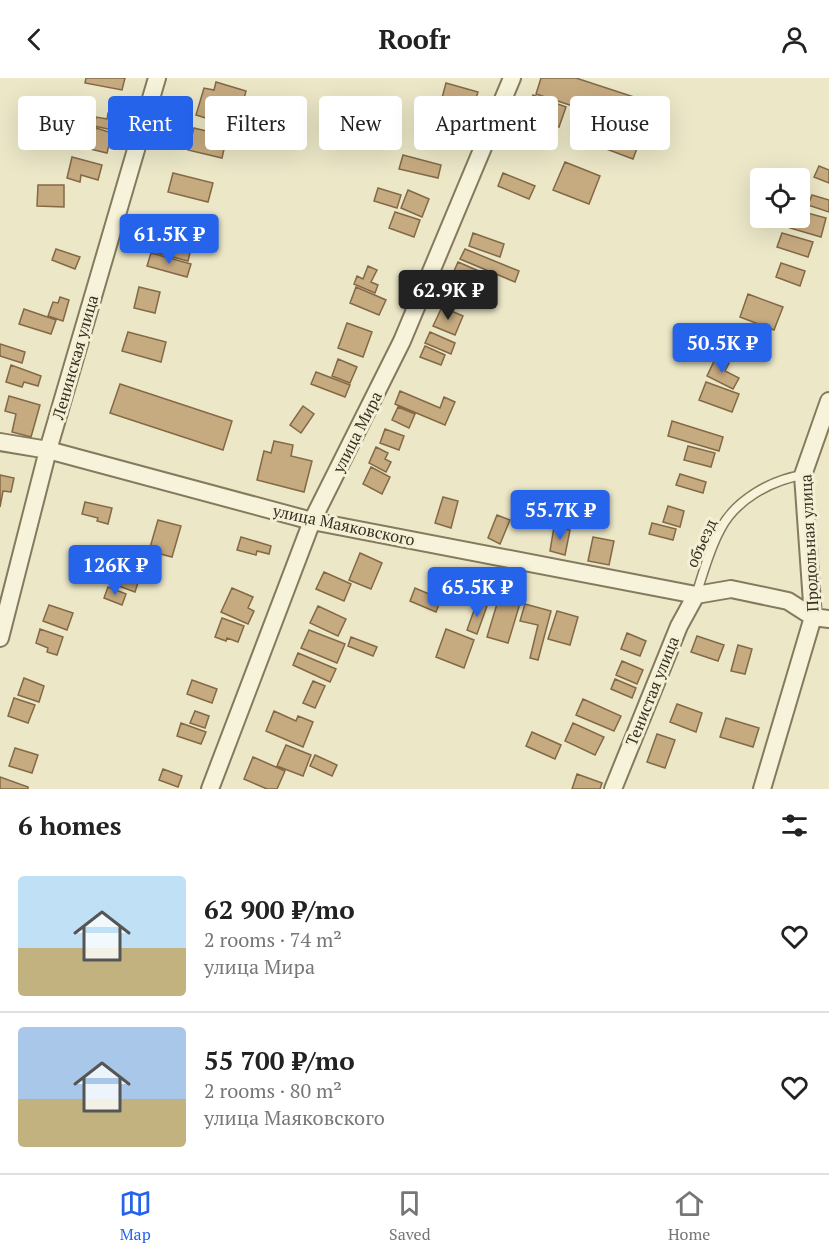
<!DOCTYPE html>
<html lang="en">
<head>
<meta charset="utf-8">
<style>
  :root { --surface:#fff; --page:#f6f6f6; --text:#222; --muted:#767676; --line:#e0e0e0; --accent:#2563eb }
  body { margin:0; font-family:"PT Serif",serif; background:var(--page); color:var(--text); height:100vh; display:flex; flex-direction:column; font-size:22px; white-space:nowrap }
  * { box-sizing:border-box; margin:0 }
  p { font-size:20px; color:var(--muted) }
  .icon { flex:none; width:33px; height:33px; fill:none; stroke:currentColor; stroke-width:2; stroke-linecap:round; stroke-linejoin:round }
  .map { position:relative; height:711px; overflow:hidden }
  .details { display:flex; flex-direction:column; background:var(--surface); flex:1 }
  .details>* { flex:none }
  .banner { position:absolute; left:18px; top:18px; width:794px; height:54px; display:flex; gap:12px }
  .controls { position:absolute; left:750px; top:90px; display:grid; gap:12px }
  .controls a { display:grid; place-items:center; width:60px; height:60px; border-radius:6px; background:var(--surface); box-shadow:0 6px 24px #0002; font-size:30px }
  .price { position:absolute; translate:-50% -51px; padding:0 14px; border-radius:6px; background:var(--accent); color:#fff; font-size:20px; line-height:39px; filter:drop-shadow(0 2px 3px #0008) }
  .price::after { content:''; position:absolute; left:50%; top:36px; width:18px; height:14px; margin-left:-9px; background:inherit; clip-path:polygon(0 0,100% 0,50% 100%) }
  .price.selected { background:#222; color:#fff }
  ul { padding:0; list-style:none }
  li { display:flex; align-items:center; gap:18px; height:150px; padding:0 18px }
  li+li { border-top:2px solid var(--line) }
  li span { display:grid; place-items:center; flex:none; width:168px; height:120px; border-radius:6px; color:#555 }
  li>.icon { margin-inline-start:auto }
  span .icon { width:72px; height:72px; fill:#fffc; stroke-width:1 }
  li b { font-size:26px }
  h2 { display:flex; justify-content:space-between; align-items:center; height:72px; padding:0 18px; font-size:26px }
  .tag { padding:0 21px; border-radius:6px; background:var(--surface); box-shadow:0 6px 24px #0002; font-size:21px; line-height:54px }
  .tag.selected { background:var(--accent); color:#fff }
  header { display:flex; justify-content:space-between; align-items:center; height:78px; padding:0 18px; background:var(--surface); font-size:27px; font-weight:700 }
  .menu { display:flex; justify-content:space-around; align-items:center; height:84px; border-top:2px solid var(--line); background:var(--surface); font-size:16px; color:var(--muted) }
  .menu a { display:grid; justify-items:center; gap:3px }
  .menu .selected { color:var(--accent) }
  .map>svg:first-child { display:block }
  .building { fill:#c6aa80; stroke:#836945; stroke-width:1.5 }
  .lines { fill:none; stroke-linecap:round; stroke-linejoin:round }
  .service-casing { stroke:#857a5e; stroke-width:11 }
  .minor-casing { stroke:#857a5e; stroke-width:20 }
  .service { stroke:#f6f3da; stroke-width:8 }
  .minor { stroke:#f6f3da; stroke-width:16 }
  .labels { text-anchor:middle; stroke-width:6; stroke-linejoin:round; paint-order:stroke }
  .street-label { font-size:16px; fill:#372f20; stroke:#f3f0d6 }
</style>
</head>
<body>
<header><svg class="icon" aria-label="back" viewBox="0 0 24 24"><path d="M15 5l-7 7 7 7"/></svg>Roofr<svg class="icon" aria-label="person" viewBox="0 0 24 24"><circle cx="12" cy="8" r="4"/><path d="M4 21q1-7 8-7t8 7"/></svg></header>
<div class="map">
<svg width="829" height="711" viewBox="0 0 829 711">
  <rect width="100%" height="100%" fill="#ebe7c7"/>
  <path class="building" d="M86,0H125L122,12L85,5Z
    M541,0H576L640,21L631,47L536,16Z
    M216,4L246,13L238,43L214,37L212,42L196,37L204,10L214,12Z
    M446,5L478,14L473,29L442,20Z
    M533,17L566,29L559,49L526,37Z
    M108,35L120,37L117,53L94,48L96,39L107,41Z
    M431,45L454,52L448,69L426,62Z
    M610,45L642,57L633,81L601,69Z
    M96,50L112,55L107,75L90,71Z
    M194,50L227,58L222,80L188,72Z
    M403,77L441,87L438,100L399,91Z
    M72,79L102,87L98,102L81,97L80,104L67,100Z
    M565,84L600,98L589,126L553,112Z
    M819,88L829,92V105L814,99Z
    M173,95L213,105L208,124L168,114Z
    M503,95L535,108L529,121L498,108Z
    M38,107H64V129L37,128Z
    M378,110L401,117L397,130L374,123Z
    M408,112L429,121L422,139L401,130Z
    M812,117L829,122V134L808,127Z
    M800,133L826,140L821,159L790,150L793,140H800Z
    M395,134L420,142L414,159L389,150Z
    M473,155L504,166L500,179L469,168Z
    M782,155L813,164L808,179L777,169Z
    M166,160L192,167L188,183L150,173L153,163L165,166Z
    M56,171L80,179L75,191L52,182Z
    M465,171L519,193L515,204L460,181Z
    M151,175L191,186L187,199L147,188Z
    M458,184L481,194L473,212L450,202Z
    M781,185L805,193L800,208L776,199Z
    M368,188L377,192L371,204L378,207L375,215L354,206L357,198L363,201Z
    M450,206L471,215L466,226L446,217Z
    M139,209L160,214L155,235L134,230Z
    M356,209L386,222L379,237L350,225Z
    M748,216L783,229L774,252L740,239Z
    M60,219L69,222L63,243L48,238L53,224L58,225Z
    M442,229L463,238L455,257L433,248Z
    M24,231L56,242L51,256L19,246Z
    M347,245L372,254L363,279L338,270Z
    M715,249L763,264L760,274L746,269L744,277L710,266Z
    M128,254L166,264L161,284L122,273Z
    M430,254L455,265L451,276L425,265Z
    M0,266L25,274L22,285L0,278Z
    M425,268L445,277L441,287L420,279Z
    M716,279L729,285L725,293L739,300L733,311L707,298Z
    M338,281L357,289L350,305L332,298Z
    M11,287L41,298L38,308L24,304L22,309L6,304Z
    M316,294L350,307L345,319L311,306Z
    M706,304L739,316L732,334L699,322Z
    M120,306L232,343L223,372L110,335Z
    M400,313L440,330L444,319L455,324L445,347L395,326Z
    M9,318L40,327L31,359L12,354L16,336L5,333Z
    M303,328L314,336L301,355L290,347Z
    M398,329L415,336L409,350L392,342Z
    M672,343L723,359L719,373L668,358Z
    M385,351L404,358L399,372L380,365Z
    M274,363L293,367L291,378L312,383L304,414L257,402L264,373L271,375Z
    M688,368L715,375L711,389L684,382Z
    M376,369L388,375L385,381L391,384L386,394L369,385Z
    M371,389L390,399L382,416L363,406Z
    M680,396L706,404L703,415L676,407Z
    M0,397L14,400L11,414L3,413L0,429Z
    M524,414L534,419L530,427L537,430L533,437L516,429Z
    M443,419L458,423L451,450L435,445Z
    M85,424L112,430L108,446L97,443L98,440L82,436Z
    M668,428L684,433L680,449L663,444Z
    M497,437L510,442L500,466L488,460Z
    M158,442L181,448L172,479L149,473Z
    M652,445L676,451L673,462L649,456Z
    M554,449L570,452L565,477L550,473Z
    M241,459L271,468L269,476L257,473L256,477L237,472Z
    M593,459L614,463L609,487L588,483Z
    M360,475L382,485L371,511L349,502Z
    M101,480L141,495L135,514L94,499Z
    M324,494L351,506L344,523L316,511Z
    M436,498L448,503L436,534L410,523L415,510L429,516Z
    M108,509L126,516L122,527L104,520Z
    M232,510L253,519L248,530L254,533L248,546L221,534Z
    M500,516L521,522L508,565L487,559Z
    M477,524L487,528L477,556L467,552Z
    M525,526L551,533L538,582L530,580L538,547L520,543Z
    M49,527L73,535L67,552L43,543Z
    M318,528L346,541L338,558L310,545Z
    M557,533L578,539L570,567L548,561Z
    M222,540L244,548L238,564L227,560L226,563L215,559Z
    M40,551L63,559L57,577L47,574L48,570L36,565Z
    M446,551L474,562L464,590L436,579Z
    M309,552L345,566L337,585L301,570Z
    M627,555L646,563L640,578L621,571Z
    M697,558L724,567L718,583L691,574Z
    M351,559L377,569L373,578L348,568Z
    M738,567L752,571L745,596L731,593Z
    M298,575L336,591L330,604L293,587Z
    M622,583L643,592L637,606L616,597Z
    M24,600L44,608L39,624L18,617Z
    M615,601L636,610L632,620L611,611Z
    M192,602L217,611L212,625L187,616Z
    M313,603L325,608L315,630L303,625Z
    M14,620L35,627L28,645L8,638Z
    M583,621L621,638L614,653L576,637Z
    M677,626L702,635L696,654L670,644Z
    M195,633L209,638L205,650L190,645Z
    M274,633L296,643L298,638L313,644L303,669L266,653Z
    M726,640L759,650L753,669L720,659Z
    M181,645L206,654L201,666L177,658Z
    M573,645L604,659L595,677L565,663Z
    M532,654L561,667L555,681L526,668Z
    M657,656L675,662L665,690L647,684Z
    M286,667L311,677L303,698L277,688Z
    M15,670L38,677L32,695L9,688Z
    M315,677L337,687L332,698L310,688Z
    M253,679L285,693L277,711H267L244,701Z
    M163,691L182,698L178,709L159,702Z
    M577,696L602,705L600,711H572Z
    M0,699L28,709V711H0Z"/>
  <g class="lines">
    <g class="service-casing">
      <path id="service" d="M696,517C703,496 709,472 720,452C735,422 771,402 803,397"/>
    </g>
    <g class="minor-casing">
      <path id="minor" d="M0,364L48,372L312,443L696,517L731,511L788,523L813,539L829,541
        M0,560L48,372L157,0
        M210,711L312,443L402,263L512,0
        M613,711L679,548L696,517
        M762,711L813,539L803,397L829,323"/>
    </g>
    <use href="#service" class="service"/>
    <use href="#minor" class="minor"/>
  </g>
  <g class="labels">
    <g class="street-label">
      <text transform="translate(75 279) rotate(-74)" y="6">Ленинская улица</text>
      <text transform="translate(357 354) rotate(-63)" y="6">улица Мира</text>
      <text transform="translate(344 447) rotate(12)" y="6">улица Маяковского</text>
      <text transform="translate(701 465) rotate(-66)" y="6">объезд</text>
      <text transform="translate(809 465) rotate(-93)" y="6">Продольная улица</text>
      <text transform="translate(652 613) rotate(-68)" y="6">Тенистая улица</text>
    </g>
  </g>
</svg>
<div class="controls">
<a><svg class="icon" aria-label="locate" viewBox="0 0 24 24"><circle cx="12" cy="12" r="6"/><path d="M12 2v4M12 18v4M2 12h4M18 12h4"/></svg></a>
</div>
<b class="price" style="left:169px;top:187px">61.5K ₽</b>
<b class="price selected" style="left:448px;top:243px">62.9K ₽</b>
<b class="price" style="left:722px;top:296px">50.5K ₽</b>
<b class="price" style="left:560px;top:463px">55.7K ₽</b>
<b class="price" style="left:115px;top:518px">126K ₽</b>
<b class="price" style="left:477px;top:540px">65.5K ₽</b>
<div class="banner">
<a class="tag">Buy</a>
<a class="tag selected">Rent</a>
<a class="tag">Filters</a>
<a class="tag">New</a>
<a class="tag">Apartment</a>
<a class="tag">House</a>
</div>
</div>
<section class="details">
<h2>6 homes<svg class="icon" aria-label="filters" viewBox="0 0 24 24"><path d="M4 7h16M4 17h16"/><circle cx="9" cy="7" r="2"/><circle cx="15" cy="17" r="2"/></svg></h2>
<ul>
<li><span style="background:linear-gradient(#bfe0f5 60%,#c2b280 0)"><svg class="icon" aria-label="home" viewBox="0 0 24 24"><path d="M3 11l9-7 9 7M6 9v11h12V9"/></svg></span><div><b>62 900 ₽/mo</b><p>2 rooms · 74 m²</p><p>улица Мира</p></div><svg class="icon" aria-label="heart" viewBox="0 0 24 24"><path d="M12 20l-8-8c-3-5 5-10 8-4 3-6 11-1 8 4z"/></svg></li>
<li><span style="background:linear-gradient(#a9c7e8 60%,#c2b280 0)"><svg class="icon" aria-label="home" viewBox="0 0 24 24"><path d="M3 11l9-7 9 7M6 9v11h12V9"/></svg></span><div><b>55 700 ₽/mo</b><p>2 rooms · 80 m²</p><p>улица Маяковского</p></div><svg class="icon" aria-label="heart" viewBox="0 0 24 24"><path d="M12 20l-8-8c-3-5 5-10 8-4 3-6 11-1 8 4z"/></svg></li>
</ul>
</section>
<nav class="menu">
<a class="selected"><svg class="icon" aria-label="map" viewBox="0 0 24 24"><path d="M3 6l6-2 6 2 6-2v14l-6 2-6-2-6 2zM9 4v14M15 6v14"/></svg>Map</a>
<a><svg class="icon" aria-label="saved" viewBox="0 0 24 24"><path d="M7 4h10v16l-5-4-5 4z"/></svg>Saved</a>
<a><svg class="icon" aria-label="home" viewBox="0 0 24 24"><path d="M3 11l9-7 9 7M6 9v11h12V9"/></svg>Home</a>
</nav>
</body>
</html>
